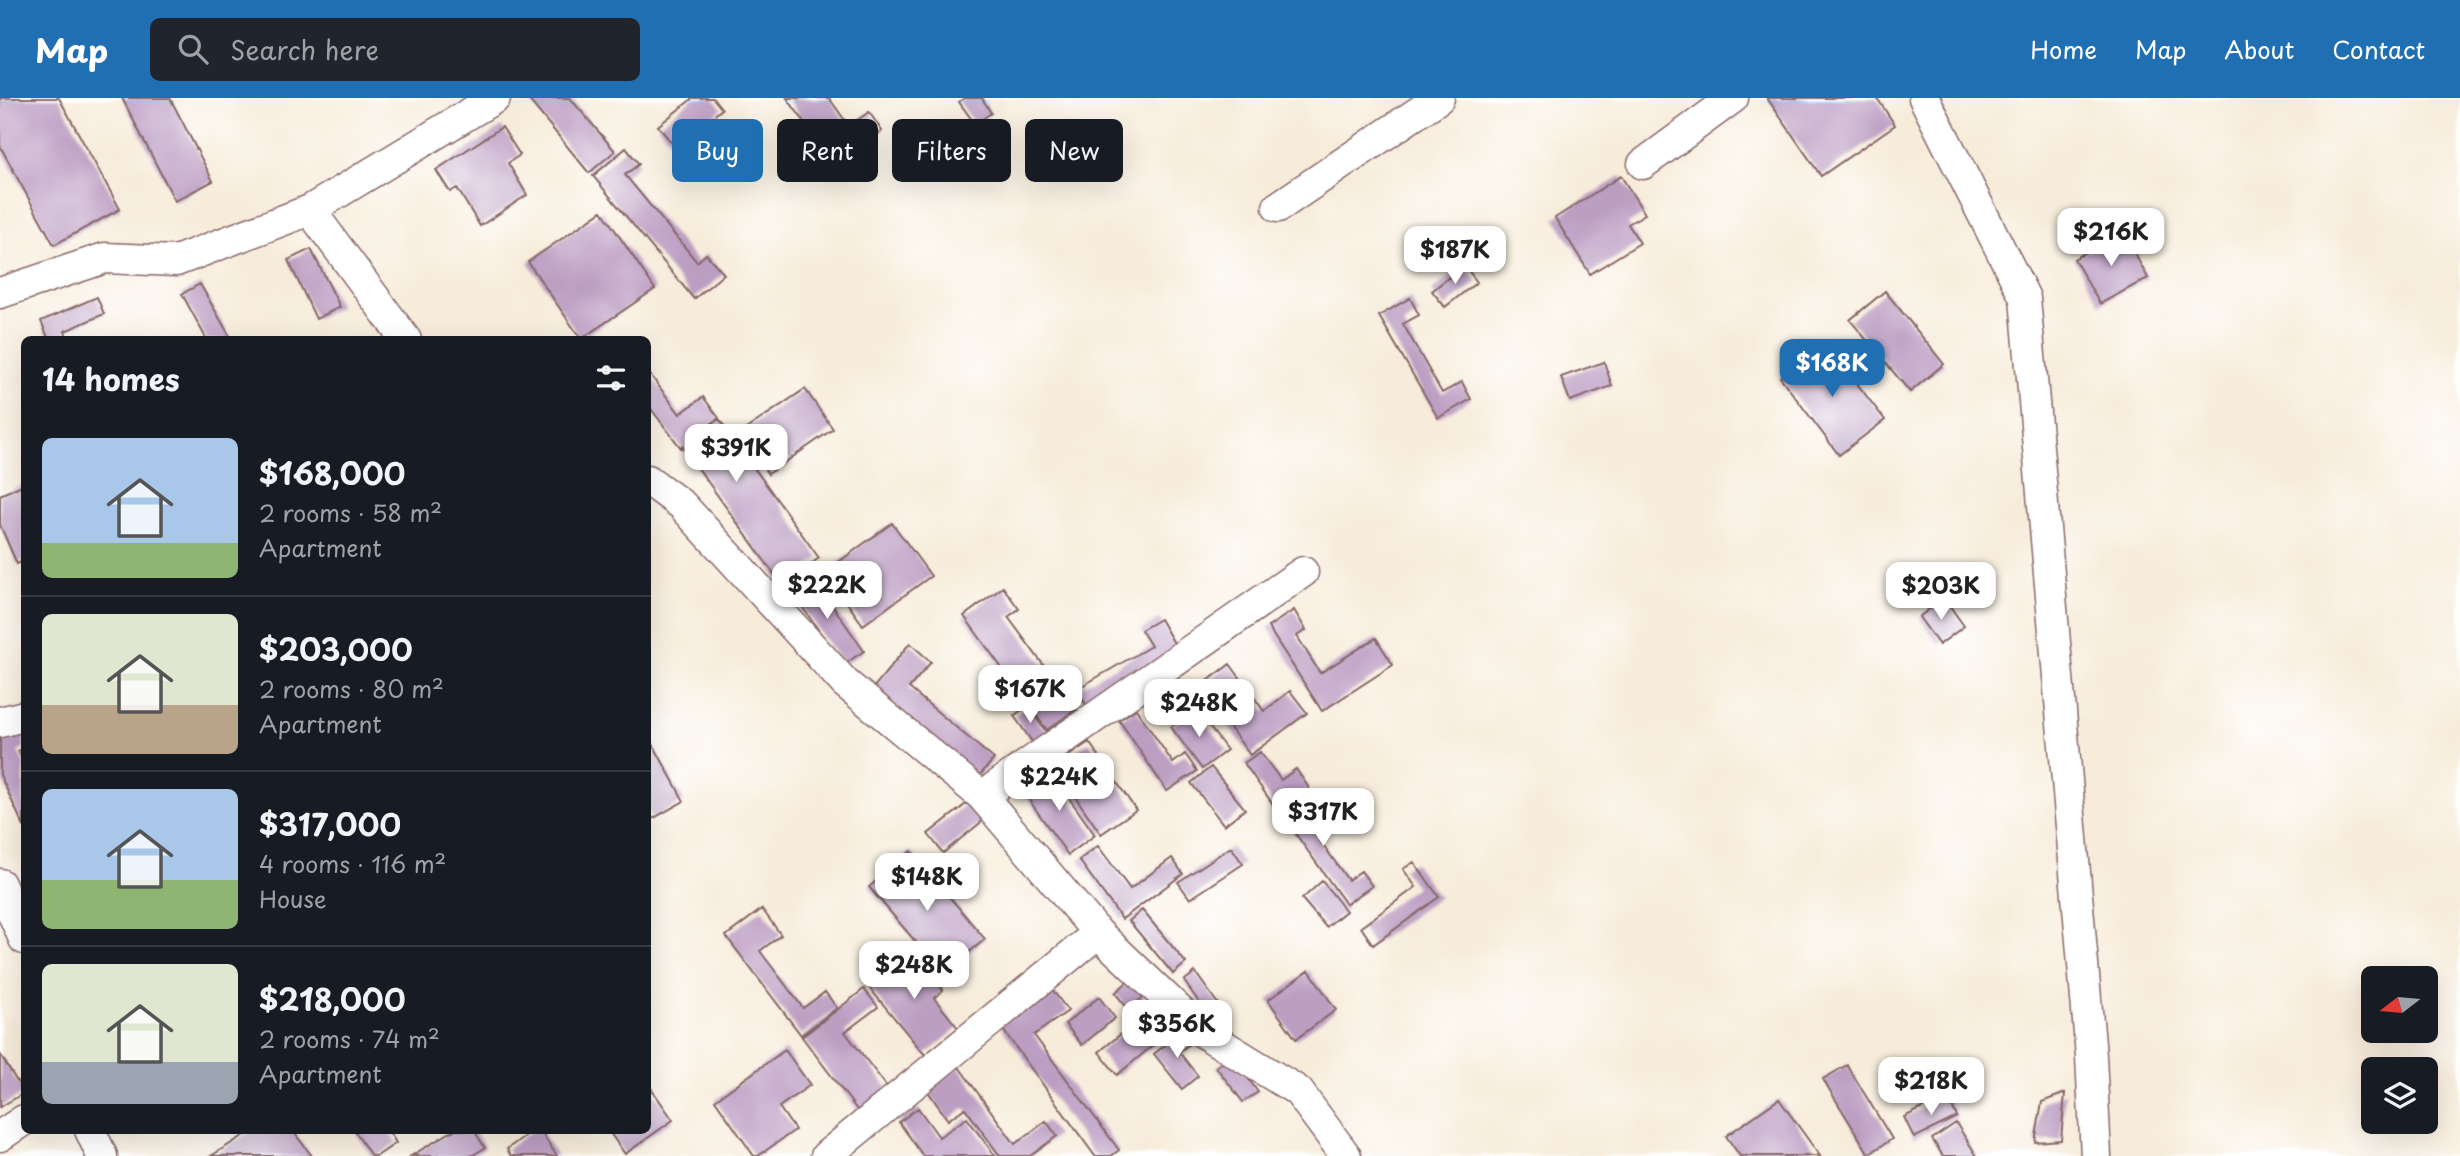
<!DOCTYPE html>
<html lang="en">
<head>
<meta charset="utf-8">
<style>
  :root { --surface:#171b24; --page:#20242c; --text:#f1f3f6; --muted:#9ea1a6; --line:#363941; --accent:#1f6fb2 }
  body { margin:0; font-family:"Playpen Sans",sans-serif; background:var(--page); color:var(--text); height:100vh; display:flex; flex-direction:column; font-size:26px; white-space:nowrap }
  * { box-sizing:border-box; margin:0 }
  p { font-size:23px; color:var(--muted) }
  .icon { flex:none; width:38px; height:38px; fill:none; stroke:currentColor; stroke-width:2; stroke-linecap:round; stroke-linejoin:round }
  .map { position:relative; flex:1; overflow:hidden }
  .sheet { position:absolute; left:21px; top:238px; width:630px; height:798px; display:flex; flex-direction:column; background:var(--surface); border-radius:10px; box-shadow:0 7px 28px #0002 }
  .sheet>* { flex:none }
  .hud { position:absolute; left:672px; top:21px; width:665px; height:63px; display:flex; gap:14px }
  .needle { width:46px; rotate:254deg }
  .tools { position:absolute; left:2361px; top:868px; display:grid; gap:14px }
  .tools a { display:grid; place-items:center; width:77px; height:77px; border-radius:10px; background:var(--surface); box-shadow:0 7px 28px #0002; font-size:35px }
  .price { position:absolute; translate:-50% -60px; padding:0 16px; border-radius:14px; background:#fff; color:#222; font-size:23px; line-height:46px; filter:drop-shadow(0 2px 4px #0008) }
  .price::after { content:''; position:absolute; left:50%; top:42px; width:21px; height:16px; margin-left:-10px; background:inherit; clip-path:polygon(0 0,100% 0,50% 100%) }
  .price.current { background:var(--accent); color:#fff }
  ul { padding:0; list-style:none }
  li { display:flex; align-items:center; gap:21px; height:175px; padding:0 21px }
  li+li { border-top:2px solid var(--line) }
  li span { display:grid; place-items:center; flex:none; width:196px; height:140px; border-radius:10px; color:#555 }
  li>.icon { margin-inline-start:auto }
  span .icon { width:84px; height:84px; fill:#fffc; stroke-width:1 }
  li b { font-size:30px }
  h2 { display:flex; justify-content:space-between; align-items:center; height:84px; padding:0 21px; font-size:30px }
  .pill { padding:0 24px; border-radius:10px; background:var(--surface); box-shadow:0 7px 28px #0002; font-size:24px; line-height:63px }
  .pill.current { background:var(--accent); color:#fff }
  header { display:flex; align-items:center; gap:42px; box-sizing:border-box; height:98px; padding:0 35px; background:var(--accent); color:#fff }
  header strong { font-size:33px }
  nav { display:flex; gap:38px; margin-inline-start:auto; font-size:24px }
  .search { width:490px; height:63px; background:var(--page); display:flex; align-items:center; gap:18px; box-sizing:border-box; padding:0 24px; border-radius:10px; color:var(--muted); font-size:26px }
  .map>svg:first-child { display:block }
  .building { fill:#bc9ec3 }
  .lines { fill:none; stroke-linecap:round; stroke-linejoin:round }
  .minor-casing { stroke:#876768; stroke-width:33 }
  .minor { stroke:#fff; stroke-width:30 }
</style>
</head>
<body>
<header>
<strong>Map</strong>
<div class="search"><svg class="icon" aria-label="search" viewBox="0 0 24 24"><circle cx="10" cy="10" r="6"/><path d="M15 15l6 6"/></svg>Search here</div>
<nav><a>Home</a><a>Map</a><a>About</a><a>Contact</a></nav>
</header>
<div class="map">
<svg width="2460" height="1058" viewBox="0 0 2460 1058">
  <rect width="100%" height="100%" fill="#fff"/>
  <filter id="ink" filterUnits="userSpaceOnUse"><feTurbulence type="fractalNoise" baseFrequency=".0143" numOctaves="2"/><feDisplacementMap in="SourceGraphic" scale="14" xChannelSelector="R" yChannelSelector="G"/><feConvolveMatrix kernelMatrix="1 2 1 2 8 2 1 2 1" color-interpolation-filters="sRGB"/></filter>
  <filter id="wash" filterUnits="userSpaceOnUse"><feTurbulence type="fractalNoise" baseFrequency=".00686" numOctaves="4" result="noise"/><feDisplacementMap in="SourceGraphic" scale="28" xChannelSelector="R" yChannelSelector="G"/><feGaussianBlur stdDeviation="1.57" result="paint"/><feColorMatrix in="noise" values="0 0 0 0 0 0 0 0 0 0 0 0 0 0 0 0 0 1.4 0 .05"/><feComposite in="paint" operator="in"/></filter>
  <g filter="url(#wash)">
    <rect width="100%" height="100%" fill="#f7ecda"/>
    <g id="blocks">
      <path class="building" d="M0,0H59L120,111L54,147L0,48Z
        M122,0H170L213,83L175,103Z
        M531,0H570L615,53L589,75L529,2Z
        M693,0H713L722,11L675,49L658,28Z
        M787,0H829L849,28L869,14L882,33L835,66Z
        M965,0H982L991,15L975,26L959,4Z
        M1767,0H1877L1895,27L1821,78Z
        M502,29L520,57L508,65L527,97L480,128L457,90L450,94L436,72Z
        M626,50L639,66L625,77L697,164L706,156L724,176L694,201L593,78Z
        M1621,78L1645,116L1628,126L1640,145L1590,176L1555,120Z
        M602,113L655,191L581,241L528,164Z
        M2123,134L2148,180L2100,206L2074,161Z
        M311,151L340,209L316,221L288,162Z
        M1464,167L1477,184L1445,209L1432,193Z
        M200,186L232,242H207L182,196Z
        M1885,193L1944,266L1910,294L1850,222Z
        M97,199L104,216L65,233L68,242H49L41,223Z
        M1410,200L1419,217L1403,226L1442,295L1462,284L1471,301L1438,320L1379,218Z
        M1825,244L1885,322L1839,357L1780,279Z
        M1604,264L1612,288L1570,303L1561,279Z
        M648,274L680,316L703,299L719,320L702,333L719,321L819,460L782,487L682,348L681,350L648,307Z
        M805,291L833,331L768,376L740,335Z
        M24,386V462L17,466L0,427V397Z
        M892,425L931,478L863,527L825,474Z
        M812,478L864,553L843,567L791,493Z
        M1003,489L1019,511L1008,519L1076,611L1047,632L964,518Z
        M1944,500L1964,528L1939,547L1919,519Z
        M1294,512L1306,532L1297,538L1320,575L1376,540L1393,567L1322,613L1268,529Z
        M1160,521L1179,554L1086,607L1077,591L1151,548L1141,532Z
        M910,545L931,564L909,590L994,661L979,678L873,590Z
        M1230,566L1264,613L1290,593L1307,615L1250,657L1200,589Z
        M1027,608L1047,635L1033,645L1014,618Z
        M1195,610L1227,652L1202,671L1171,629Z
        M1136,611L1173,665L1185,656L1197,673L1167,693L1119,622Z
        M24,626V650L18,653L24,666V729L0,677V634Z
        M648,637L684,703L652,721L648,713Z
        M1089,644L1136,712L1101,736L1054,668Z
        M1260,654L1281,682L1296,671L1309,690L1277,712L1244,665Z
        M1211,669L1245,711L1224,727L1191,685Z
        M1050,673L1095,737L1068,757L1022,692Z
        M1309,697L1330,727L1316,737L1348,782L1361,773L1372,788L1346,806L1282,717Z
        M970,703L985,721L943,755L928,736Z
        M1098,748L1130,791L1172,760L1183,776L1122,821L1079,762Z
        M1231,749L1243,766L1190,801L1178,784Z
        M911,753L985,841L943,876L869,789Z
        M1414,764L1439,799L1373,847L1361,829L1416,789L1403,771Z
        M1322,783L1346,813L1326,829L1302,801Z
        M762,811L781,837L760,853L803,910L825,894L837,910L801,937L726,838Z
        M1142,812L1186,865L1173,876L1129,823Z
        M910,851L943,892L934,900L958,930L925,957L867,887Z
        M1309,872L1336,912L1296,941L1268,902Z
        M1195,874L1218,906L1206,914L1184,883Z
        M1135,877L1150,893L1129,912L1115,895Z
        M1049,887L1068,913L1034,937L1119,1052L1111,1058H1095L998,925Z
        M864,891L878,909L845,934L891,994L861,1017L802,939Z
        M1099,899L1115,920L1082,947L1065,926Z
        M1150,912L1168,935L1117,977L1099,954Z
        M1183,933L1192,944L1179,954L1198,978L1182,991L1154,956Z
        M785,952L810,987L779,1009L795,1032L758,1058H754L715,1002Z
        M0,956L24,995L0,1009Z
        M1231,958L1258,994L1243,1004L1216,969Z
        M1847,967L1892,1041L1869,1056L1823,981Z
        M959,969L1015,1046L1046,1023L1057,1038L1030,1058H1000L965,1010L948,1022L927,992Z
        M648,986L673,1022L625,1056L608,1032H648Z
        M2065,995L2061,1042L2035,1044L2042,1004Z
        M1948,998L1957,1019L1914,1040L1904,1019Z
        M1779,1001L1820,1058H1740L1726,1038Z
        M918,1010L939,1039L967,1020L995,1058H923L899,1024Z
        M1956,1025L1977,1058H1943L1932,1041Z
        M253,1032H292L312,1058H211Z
        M354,1032H388L396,1045L377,1058H371Z
        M454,1032H474L485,1050L471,1058H411Z
        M533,1032H540L557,1058H511L507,1051Z"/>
    </g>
  </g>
  <g filter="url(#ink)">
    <use href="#blocks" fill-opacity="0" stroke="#876768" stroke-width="2"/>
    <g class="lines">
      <g class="minor-casing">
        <path id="minor" d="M1924,0L2025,200L2091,958L2096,1058
          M1643,66L1733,0
          M1278,109L1439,0
          M310,112L495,0
          M0,195L105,160L176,163L310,112L406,242
          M648,382L682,407L845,585L982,698L1098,835L1202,934L1298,993L1346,1058
          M0,624L24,618
          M982,698L1303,474
          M0,786L24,841
          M90,1032L102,1058
          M0,1038L24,1022
          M826,1058L1098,835"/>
      </g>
      <use href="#minor" class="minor"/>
    </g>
  </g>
</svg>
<div class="tools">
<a><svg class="needle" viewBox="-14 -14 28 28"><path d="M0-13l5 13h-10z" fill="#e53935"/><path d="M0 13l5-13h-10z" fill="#9ea1a6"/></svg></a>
<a><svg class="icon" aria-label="layers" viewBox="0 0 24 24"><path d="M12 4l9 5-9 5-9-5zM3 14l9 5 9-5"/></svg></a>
</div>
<b class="price" style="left:2111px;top:170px">$216K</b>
<b class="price" style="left:1455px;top:188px">$187K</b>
<b class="price current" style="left:1832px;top:301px">$168K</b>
<b class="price" style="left:736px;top:386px">$391K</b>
<b class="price" style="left:827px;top:523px">$222K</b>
<b class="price" style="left:1941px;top:524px">$203K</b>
<b class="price" style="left:1030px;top:627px">$167K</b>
<b class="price" style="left:1199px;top:641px">$248K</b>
<b class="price" style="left:1059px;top:715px">$224K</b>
<b class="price" style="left:1323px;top:750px">$317K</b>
<b class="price" style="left:927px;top:815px">$148K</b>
<b class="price" style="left:914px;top:903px">$248K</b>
<b class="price" style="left:1177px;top:962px">$356K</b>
<b class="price" style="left:1931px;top:1019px">$218K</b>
<div class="hud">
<a class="pill current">Buy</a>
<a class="pill">Rent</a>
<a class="pill">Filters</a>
<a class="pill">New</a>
</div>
<section class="sheet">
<h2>14 homes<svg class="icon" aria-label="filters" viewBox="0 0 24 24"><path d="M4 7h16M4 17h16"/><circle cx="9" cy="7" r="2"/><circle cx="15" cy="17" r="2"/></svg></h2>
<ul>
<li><span style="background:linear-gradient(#a9c7e8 75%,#8fb573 0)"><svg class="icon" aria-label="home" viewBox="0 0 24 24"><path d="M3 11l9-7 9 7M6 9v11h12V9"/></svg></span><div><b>$168,000</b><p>2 rooms · 58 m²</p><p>Apartment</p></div></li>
<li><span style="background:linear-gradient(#dfe7d0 65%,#b9a48a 0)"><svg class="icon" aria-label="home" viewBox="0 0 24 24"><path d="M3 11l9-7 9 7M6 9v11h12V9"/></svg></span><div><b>$203,000</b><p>2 rooms · 80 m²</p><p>Apartment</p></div></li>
<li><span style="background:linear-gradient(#a9c7e8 65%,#8fb573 0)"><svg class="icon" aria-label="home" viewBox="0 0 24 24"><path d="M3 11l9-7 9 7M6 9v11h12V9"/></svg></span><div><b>$317,000</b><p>4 rooms · 116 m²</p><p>House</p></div></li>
<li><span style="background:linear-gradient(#dfe7d0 70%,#9aa5b1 0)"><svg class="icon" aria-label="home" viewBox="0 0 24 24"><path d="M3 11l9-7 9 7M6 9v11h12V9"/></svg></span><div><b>$218,000</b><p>2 rooms · 74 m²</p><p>Apartment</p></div></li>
</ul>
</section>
</div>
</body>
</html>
